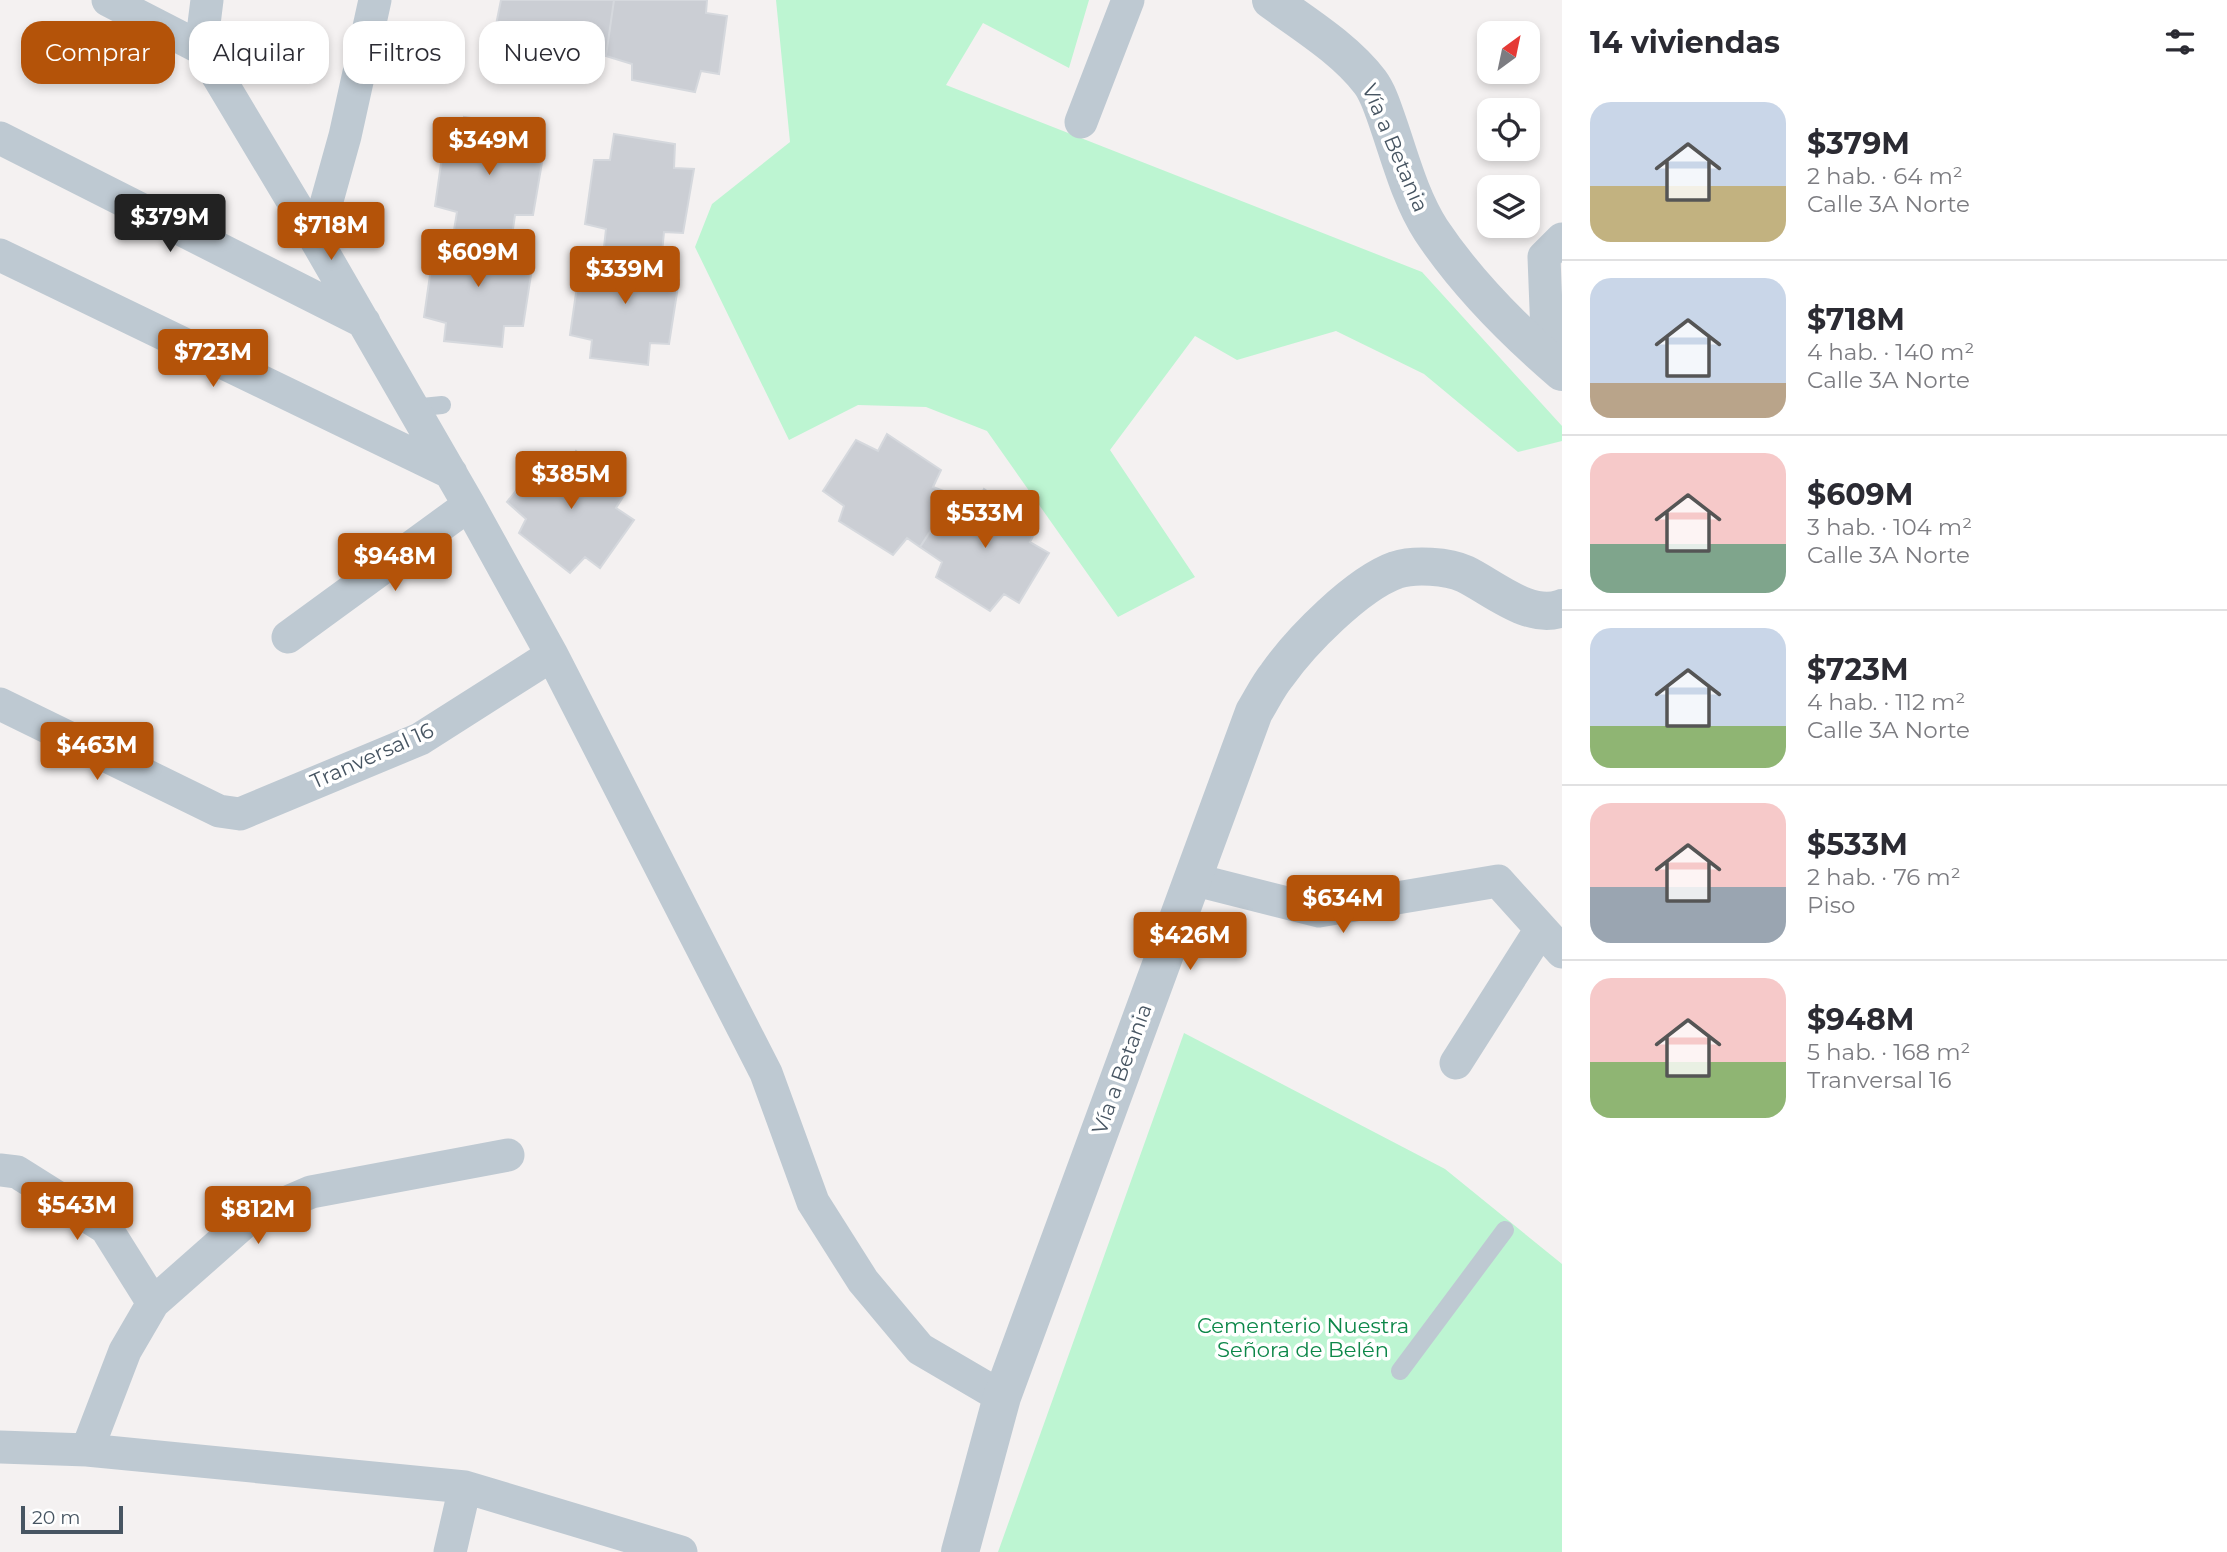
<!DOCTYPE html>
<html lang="es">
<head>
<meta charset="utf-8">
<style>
  :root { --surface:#fff; --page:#f2f2f3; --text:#2b2b33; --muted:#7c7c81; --line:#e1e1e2; --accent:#b45309 }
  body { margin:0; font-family:Montserrat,sans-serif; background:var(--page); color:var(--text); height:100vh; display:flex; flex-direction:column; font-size:26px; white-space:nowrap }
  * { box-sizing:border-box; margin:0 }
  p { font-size:23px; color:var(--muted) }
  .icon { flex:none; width:38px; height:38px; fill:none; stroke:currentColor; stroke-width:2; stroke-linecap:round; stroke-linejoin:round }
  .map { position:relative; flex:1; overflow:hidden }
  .panel { display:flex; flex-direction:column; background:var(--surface); width:665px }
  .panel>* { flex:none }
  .guide { position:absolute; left:21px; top:21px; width:665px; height:63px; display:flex; gap:14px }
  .needle { width:46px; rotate:33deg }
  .buttons { position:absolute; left:1477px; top:21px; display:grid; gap:14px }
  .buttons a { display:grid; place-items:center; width:63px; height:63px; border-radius:14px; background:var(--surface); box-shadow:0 4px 10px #0003; font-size:35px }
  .scale { position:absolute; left:21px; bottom:18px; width:102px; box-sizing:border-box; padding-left:7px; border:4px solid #475562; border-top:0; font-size:19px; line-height:24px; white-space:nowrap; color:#475562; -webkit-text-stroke:5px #fff; paint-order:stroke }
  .price { position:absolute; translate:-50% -60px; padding:0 16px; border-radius:7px; background:var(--accent); color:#fff; font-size:23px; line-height:46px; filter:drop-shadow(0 2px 4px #0008) }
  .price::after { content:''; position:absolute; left:50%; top:42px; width:21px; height:16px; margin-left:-10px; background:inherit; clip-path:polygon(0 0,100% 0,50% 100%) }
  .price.active { background:#222; color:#fff }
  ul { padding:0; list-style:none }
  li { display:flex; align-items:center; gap:21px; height:175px; padding:0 28px }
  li+li { border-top:2px solid var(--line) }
  li span { display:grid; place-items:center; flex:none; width:196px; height:140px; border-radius:21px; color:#555 }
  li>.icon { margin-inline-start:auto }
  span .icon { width:84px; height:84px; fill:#fffc; stroke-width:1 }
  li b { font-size:30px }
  h2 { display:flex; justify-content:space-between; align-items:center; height:84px; padding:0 28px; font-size:30px }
  .pill { padding:0 24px; border-radius:21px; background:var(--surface); box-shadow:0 4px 10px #0003; font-size:24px; line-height:63px }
  .pill.active { background:var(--accent); color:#fff }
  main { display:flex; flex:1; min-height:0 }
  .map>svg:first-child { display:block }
  .green { fill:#bdf5d2 }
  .building { fill:#cbced4; stroke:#d5d8dd; stroke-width:2 }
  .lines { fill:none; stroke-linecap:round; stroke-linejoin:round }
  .service { stroke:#bec9d2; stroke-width:18 }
  .minor { stroke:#bec9d2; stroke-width:33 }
  .tertiary { stroke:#bec9d2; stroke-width:38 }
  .labels { text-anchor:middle; stroke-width:7; stroke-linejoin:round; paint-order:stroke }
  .street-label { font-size:21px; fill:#475562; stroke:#fff }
  .park-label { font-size:21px; fill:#0d8749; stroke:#fff }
</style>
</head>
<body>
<main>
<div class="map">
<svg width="1562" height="1552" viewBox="0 0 1562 1552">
  <rect width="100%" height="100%" fill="#f4f1f1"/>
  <path class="green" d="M776,0H1089L1069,68L983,23L946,85L1422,272L1562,426V441L1518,452L1424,374L1336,331L1237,360L1195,336L1110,450L1195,577L1118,617L987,431L926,407L858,405L789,440L695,247L712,204L790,142Z
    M1184,1033L1445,1169L1562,1264V1552H998Z"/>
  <path class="building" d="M501,0H614L606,56L588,53L581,74L519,62V46L493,40Z
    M614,0H707L706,13L727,16L719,74L701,71L695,92L632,80V64L606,56Z
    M464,117L526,126L524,150L544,151L533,215H515L512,236L454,230L457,212L435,206L444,143L460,142Z
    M614,134L675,144L674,168L694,169L683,233L664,232L662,253L604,247L606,229L585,224L594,160H610Z
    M454,230L512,236L513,261L533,262L523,326H504L502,347L444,341L446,323L424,317L433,254H450Z
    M604,247L662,253L660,279L679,280L669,344L650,343L648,365L590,358L592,340L570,335L579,272L596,271Z
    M887,434L941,470L933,487L954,495L920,547L907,538L893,555L839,521L844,506L823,491L856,440L878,451Z
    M576,451L626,492L616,508L634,520L600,568L585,557L570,573L519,533L526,519L507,502L545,454L565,467Z
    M984,489L1038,526L1030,542L1049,553L1019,603L1004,594L990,611L936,577L942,562L920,547L954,495L975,507Z"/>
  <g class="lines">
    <path class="service" d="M412,408L442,405
      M1400,1371L1505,1230"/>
    <path class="minor" d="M108,0L201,48L316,240L345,136L375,0
      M201,48L207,0
      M1081,122L1128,0
      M0,138L364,322
      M316,240L469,505L552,655L766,1073L813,1202L863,1281L920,1349L1002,1397
      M0,255L451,473
      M1548,360L1544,257L1562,239
      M288,637L469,505
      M0,704L219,811L240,814L420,739L552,655
      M1192,879L1319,911L1498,881L1562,952
      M1456,1063L1541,929
      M0,1170L17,1172L106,1228L153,1303
      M0,1447L87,1450L465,1487L681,1552
      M87,1450L125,1351L153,1303L248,1219L311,1192L508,1155
      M450,1552L465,1487"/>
    <path class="tertiary" d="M1271,0C1304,24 1345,49 1370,82C1379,94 1384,112 1389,126C1401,161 1411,199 1431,230C1467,284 1513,330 1562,372
      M960,1552L1002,1397L1254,712C1262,699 1268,686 1277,675C1301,641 1357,584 1396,570C1414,564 1448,566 1465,574C1492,587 1530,621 1562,608"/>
  </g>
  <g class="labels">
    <g class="street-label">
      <text transform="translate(1395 148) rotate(67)" y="7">Vía a Betania</text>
      <text transform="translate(372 756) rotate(-24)" y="7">Tranversal 16</text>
      <text transform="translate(1122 1069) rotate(-70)" y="7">Vía a Betania</text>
    </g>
    <g class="park-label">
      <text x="1303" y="1333">Cementerio Nuestra<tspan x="1303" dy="24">Señora de Belén</tspan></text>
    </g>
  </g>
</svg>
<div class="buttons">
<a><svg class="needle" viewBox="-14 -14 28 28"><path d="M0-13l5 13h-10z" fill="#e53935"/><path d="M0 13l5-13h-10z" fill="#7c7c81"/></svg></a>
<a><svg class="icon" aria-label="locate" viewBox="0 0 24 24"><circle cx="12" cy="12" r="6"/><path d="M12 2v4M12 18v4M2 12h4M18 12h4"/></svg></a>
<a><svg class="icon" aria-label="layers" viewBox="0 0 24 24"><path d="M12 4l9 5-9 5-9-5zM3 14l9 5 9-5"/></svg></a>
</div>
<div class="scale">20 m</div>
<b class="price" style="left:489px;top:177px">$349M</b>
<b class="price active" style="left:170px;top:254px">$379M</b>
<b class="price" style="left:331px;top:262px">$718M</b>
<b class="price" style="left:478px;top:289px">$609M</b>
<b class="price" style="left:625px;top:306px">$339M</b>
<b class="price" style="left:213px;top:389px">$723M</b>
<b class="price" style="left:571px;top:511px">$385M</b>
<b class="price" style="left:985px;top:550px">$533M</b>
<b class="price" style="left:395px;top:593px">$948M</b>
<b class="price" style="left:97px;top:782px">$463M</b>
<b class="price" style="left:1343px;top:935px">$634M</b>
<b class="price" style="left:1190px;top:972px">$426M</b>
<b class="price" style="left:77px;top:1242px">$543M</b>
<b class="price" style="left:258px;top:1246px">$812M</b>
<div class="guide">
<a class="pill active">Comprar</a>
<a class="pill">Alquilar</a>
<a class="pill">Filtros</a>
<a class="pill">Nuevo</a>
</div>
</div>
<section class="panel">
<h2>14 viviendas<svg class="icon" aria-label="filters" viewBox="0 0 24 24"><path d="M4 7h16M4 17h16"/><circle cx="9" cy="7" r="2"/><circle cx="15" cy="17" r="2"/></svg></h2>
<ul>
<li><span style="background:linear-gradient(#c9d6e8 60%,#c2b280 0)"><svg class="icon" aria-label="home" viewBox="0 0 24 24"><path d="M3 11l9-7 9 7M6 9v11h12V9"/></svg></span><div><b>$379M</b><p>2 hab. · 64 m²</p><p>Calle 3A Norte</p></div></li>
<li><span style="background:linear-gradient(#c9d6e8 75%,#b9a48a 0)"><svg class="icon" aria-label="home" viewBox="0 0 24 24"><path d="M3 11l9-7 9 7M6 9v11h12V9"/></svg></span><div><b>$718M</b><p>4 hab. · 140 m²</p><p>Calle 3A Norte</p></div></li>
<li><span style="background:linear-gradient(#f6c9c9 65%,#7fa58c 0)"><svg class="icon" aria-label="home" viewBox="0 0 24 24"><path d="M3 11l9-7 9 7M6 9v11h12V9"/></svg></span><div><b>$609M</b><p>3 hab. · 104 m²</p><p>Calle 3A Norte</p></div></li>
<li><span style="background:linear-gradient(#c9d6e8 70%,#8fb573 0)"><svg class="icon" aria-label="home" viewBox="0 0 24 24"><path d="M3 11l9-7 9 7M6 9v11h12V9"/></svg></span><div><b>$723M</b><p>4 hab. · 112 m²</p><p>Calle 3A Norte</p></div></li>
<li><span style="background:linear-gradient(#f6c9c9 60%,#9aa5b1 0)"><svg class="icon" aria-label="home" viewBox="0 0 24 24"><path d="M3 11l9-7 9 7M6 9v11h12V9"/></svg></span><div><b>$533M</b><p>2 hab. · 76 m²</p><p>Piso</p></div></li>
<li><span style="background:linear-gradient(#f6c9c9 60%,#8fb573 0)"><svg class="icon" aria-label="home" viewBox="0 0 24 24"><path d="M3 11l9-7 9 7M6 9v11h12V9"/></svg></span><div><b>$948M</b><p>5 hab. · 168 m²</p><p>Tranversal 16</p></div></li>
</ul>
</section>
</main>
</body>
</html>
